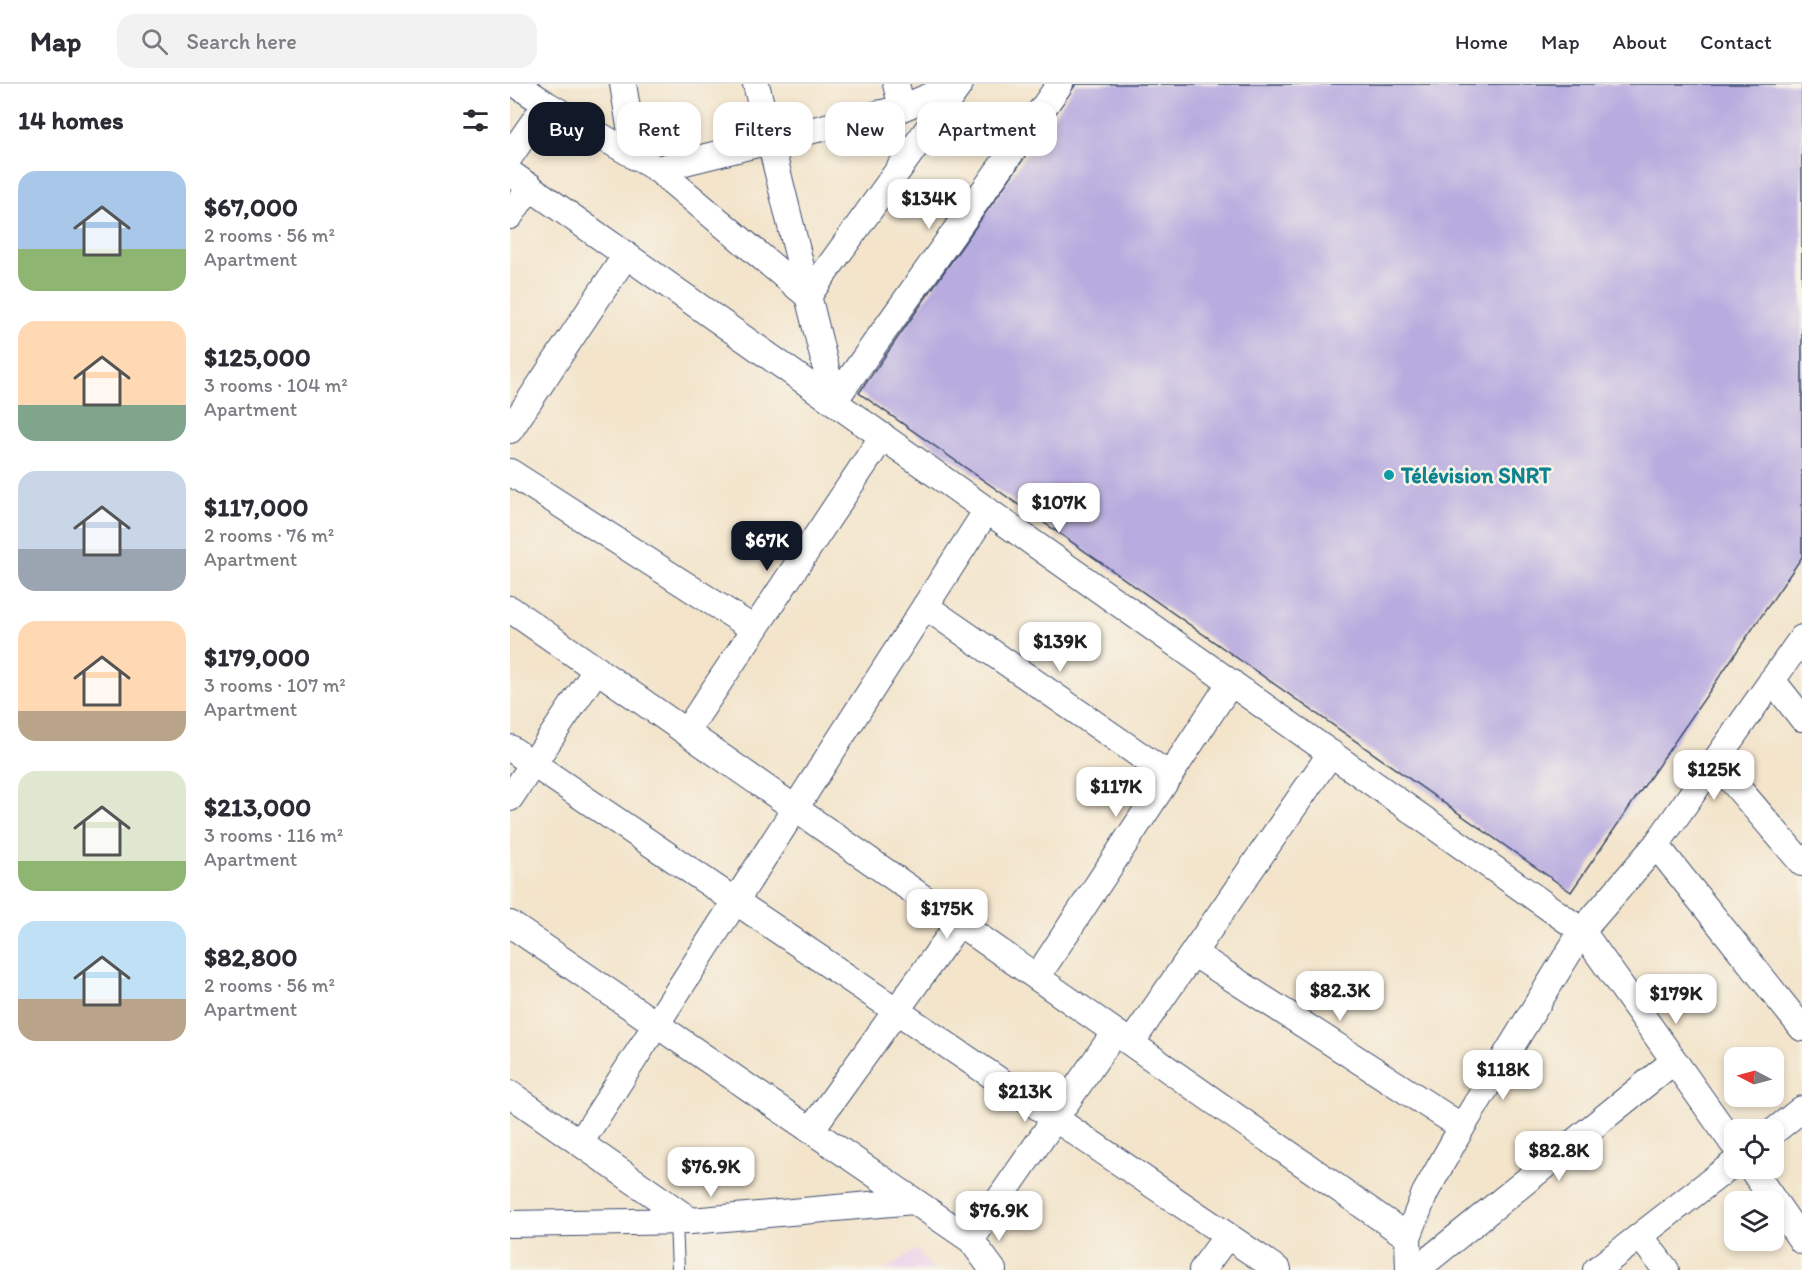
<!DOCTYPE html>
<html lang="en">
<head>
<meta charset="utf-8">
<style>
  :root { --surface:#fff; --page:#f2f2f3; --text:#2b2b33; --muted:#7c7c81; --line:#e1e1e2; --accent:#111827 }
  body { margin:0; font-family:Itim,sans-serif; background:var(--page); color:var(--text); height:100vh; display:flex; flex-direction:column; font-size:22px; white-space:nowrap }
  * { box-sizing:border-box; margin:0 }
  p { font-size:20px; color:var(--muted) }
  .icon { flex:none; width:33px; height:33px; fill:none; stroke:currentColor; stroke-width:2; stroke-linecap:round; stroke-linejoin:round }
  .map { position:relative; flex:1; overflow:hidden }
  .sheet { display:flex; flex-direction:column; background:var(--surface); width:510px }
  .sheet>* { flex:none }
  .hud { position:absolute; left:18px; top:18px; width:570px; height:54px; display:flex; gap:12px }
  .needle { width:39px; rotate:276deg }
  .fabs { position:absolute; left:1214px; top:963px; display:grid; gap:12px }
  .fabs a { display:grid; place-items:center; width:60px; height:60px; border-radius:12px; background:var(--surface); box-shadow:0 3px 9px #0003; font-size:30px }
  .price { position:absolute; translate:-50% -51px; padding:0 14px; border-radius:12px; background:#fff; color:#222; font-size:20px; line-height:39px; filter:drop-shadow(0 2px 3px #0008) }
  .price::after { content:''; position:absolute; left:50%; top:36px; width:18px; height:14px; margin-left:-9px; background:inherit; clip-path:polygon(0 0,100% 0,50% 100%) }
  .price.active { background:var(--accent); color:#fff }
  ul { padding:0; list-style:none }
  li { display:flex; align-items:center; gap:18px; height:150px; padding:0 18px }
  li span { display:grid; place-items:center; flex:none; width:168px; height:120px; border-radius:18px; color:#555 }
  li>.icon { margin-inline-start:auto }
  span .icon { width:72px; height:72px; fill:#fffc; stroke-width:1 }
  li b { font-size:26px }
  h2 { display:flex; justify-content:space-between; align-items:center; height:72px; padding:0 18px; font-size:26px }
  .pill { padding:0 21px; border-radius:18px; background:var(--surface); box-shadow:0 3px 9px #0003; font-size:21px; line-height:54px }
  .pill.active { background:var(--accent); color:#fff }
  header { display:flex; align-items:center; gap:36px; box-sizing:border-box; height:84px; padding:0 30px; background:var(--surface); border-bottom:2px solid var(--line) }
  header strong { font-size:28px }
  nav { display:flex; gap:33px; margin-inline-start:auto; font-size:21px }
  .search { width:420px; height:54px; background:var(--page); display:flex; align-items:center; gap:15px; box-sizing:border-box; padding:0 21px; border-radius:18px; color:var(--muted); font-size:22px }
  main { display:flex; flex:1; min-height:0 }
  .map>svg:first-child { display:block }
  .built { fill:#ecd1ea }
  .building { fill:#b7abdf }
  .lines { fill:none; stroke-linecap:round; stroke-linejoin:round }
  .service-casing { stroke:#3b4a6e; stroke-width:14 }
  .minor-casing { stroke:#3b4a6e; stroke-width:28 }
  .service { stroke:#fff; stroke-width:12 }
  .minor { stroke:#fff; stroke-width:26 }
  .culture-dot { fill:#0f9aa8; stroke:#f7f3e8; stroke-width:2 }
  .labels { text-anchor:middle; stroke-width:5; stroke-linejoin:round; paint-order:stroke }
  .culture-label { font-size:22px; font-weight:bold; fill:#0d838f; stroke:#f7f3e8; text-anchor:start }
</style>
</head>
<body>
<header>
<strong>Map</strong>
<div class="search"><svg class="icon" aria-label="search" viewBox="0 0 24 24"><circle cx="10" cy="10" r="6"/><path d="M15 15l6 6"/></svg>Search here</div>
<nav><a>Home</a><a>Map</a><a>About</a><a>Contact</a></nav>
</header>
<main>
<section class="sheet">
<h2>14 homes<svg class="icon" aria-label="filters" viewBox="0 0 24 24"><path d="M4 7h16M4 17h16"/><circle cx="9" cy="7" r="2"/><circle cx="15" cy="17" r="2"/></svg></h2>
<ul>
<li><span style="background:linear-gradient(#a9c7e8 65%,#8fb573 0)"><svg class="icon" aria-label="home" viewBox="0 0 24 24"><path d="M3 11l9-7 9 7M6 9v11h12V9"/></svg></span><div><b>$67,000</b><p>2 rooms · 56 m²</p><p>Apartment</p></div></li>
<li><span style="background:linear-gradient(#ffd9b3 70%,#7fa58c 0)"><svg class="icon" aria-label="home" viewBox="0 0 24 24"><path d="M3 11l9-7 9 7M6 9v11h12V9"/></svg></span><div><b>$125,000</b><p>3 rooms · 104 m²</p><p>Apartment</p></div></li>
<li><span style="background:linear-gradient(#c9d6e8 65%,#9aa5b1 0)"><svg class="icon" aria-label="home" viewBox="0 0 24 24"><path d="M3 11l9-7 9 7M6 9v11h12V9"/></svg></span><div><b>$117,000</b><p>2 rooms · 76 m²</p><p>Apartment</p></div></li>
<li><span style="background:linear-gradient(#ffd9b3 75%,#b9a48a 0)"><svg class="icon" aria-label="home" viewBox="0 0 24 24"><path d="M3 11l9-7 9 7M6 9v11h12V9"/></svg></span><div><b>$179,000</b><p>3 rooms · 107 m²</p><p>Apartment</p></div></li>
<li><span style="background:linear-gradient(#dfe7d0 75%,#8fb573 0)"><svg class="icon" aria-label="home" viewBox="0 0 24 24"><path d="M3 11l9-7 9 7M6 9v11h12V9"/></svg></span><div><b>$213,000</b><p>3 rooms · 116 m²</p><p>Apartment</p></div></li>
<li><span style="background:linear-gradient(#bfe0f5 65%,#b9a48a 0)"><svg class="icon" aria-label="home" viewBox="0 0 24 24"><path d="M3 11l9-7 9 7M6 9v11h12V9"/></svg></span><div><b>$82,800</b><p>2 rooms · 56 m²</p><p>Apartment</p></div></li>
</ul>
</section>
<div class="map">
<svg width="1292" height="1186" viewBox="0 0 1292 1186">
  <rect width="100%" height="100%" fill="#f7f3e8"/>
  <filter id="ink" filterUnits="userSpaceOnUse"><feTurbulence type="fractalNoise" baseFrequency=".0167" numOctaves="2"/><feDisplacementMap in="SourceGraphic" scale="12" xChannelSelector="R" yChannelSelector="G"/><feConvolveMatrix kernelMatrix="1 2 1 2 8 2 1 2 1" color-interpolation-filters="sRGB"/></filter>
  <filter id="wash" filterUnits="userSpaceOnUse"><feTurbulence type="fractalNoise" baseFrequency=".008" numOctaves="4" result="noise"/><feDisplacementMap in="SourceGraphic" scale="24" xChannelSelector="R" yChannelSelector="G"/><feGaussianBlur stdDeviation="1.35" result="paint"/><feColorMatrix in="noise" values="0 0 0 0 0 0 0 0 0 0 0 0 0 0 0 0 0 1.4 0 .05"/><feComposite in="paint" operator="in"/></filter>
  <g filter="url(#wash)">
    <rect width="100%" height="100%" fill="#f3e4ca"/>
    <path class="built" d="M407,1165L423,1186H374Z"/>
    <g id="blocks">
      <path class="building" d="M566,0H1292V473L1061,808L349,309Z"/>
    </g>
  </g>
  <g filter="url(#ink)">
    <use href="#blocks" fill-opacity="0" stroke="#3b4a6e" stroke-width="1.5"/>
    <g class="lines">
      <g class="service-casing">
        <path id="service" d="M166,1137L168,1186"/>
      </g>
      <g class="minor-casing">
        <path id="minor" d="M6,0L36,20L147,85L298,212L450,0
          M113,0L125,73
          M246,0L324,317
          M386,0L392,24
          M0,72L36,20
          M147,85L392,24L449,0
          M0,89L1072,847L1224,1061
          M0,132L20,102
          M324,317L550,0
          M0,346L116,171
          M0,388L244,545
          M415,522L660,692
          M0,525L898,1153
          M1262,596L1292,634
          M176,648L373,352
          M0,664L768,1186
          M1205,677L1292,779
          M0,714L87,585
          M1146,761L1292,944
          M0,840L461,1156L483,1186
          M683,869L952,1043
          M527,893L721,598
          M621,959L821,669
          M0,1010L181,1137
          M301,1046L449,839
          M1263,1048L1292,1025
          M70,1059L477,426
          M1241,1084L1292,1157
          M0,1140L181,1137L404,1117
          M1130,1152L1156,1186
          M461,1156L605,948
          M692,1186L717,1152
          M899,1186L898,1153L915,1109L952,1043L1072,847L1146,761L1292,554
          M906,1186L1164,977
          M1086,1186L1224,1079"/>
      </g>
      <use href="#service" class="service"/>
      <use href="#minor" class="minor"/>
    </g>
  </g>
  <circle class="culture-dot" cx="879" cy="391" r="6"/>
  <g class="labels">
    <g class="culture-label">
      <text x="891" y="399">Télévision SNRT</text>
    </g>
  </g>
</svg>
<div class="fabs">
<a><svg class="needle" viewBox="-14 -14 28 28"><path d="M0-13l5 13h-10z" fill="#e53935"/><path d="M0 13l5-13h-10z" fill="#7c7c81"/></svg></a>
<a><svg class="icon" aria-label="locate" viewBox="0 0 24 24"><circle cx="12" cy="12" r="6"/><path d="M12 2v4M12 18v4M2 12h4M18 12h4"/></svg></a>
<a><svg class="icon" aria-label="layers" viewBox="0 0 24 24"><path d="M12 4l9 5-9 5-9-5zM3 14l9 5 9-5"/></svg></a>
</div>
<b class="price" style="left:419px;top:146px">$134K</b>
<b class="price" style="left:549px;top:450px">$107K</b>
<b class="price active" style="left:257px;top:488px">$67K</b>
<b class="price" style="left:550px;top:589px">$139K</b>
<b class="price" style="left:1204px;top:717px">$125K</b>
<b class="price" style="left:606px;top:734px">$117K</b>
<b class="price" style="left:437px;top:856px">$175K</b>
<b class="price" style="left:830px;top:938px">$82.3K</b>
<b class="price" style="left:1166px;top:941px">$179K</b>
<b class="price" style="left:993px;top:1017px">$118K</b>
<b class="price" style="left:515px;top:1039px">$213K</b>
<b class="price" style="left:1049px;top:1098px">$82.8K</b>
<b class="price" style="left:201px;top:1114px">$76.9K</b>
<b class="price" style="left:489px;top:1158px">$76.9K</b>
<div class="hud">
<a class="pill active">Buy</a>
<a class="pill">Rent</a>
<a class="pill">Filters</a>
<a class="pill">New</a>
<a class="pill">Apartment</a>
</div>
</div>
</main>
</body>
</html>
